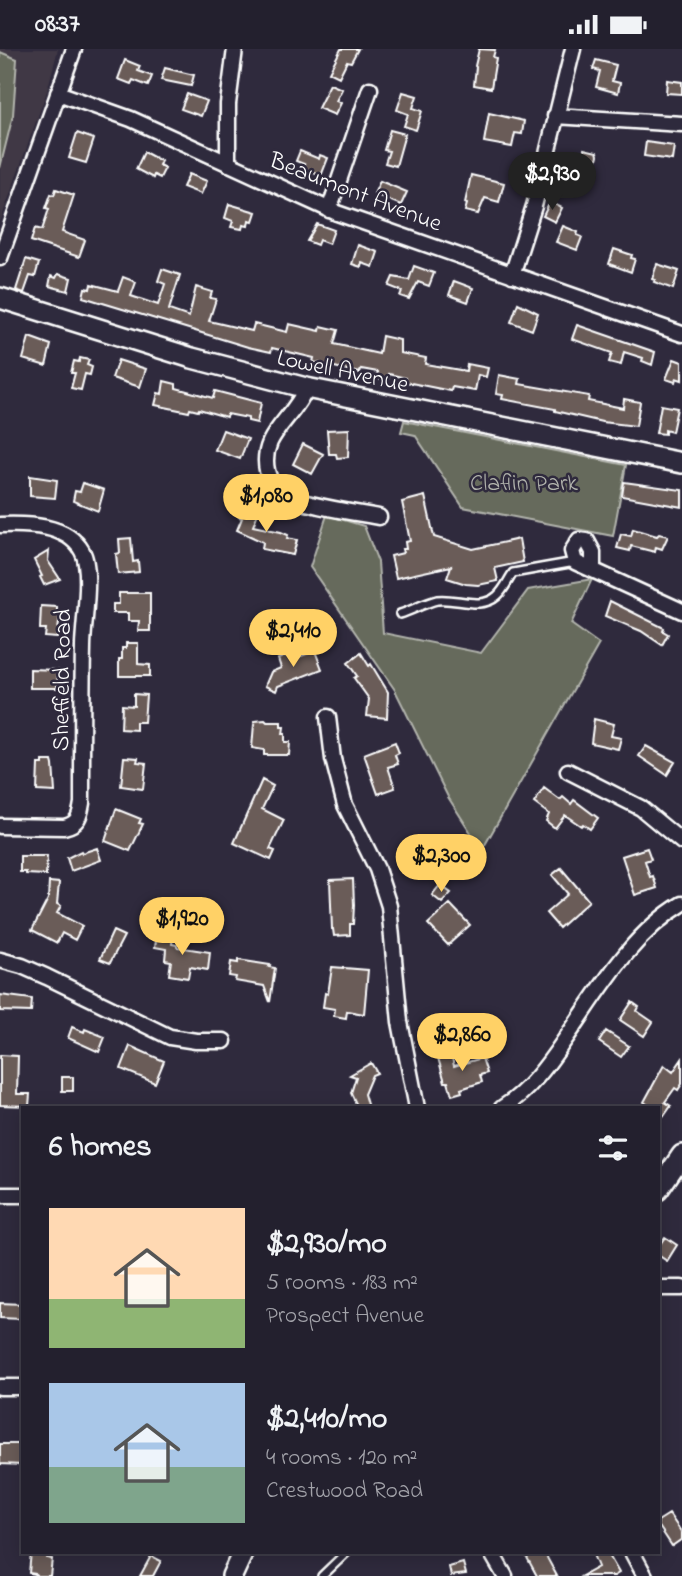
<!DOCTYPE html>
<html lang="en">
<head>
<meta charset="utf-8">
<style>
  :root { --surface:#23202e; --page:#2f2d3a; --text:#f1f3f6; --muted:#a3a3aa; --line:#403e4a; --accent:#ffd166 }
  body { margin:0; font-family:"Indie Flower",sans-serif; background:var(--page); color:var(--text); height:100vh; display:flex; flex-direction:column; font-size:26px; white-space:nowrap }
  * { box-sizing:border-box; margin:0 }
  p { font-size:23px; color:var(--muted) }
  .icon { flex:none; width:38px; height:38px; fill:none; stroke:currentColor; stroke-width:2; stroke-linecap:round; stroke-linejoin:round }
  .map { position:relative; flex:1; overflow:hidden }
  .drawer { position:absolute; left:21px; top:1057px; width:639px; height:448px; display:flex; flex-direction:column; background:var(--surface); border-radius:0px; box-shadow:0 4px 18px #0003,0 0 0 2px var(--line) }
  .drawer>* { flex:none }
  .price { position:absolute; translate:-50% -60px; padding:0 16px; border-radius:24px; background:var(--accent); color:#111; font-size:23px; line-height:46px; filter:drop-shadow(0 2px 4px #0008) }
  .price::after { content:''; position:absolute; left:50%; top:42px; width:21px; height:16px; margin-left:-10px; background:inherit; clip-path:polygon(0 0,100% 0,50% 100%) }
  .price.active { background:#222; color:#fff }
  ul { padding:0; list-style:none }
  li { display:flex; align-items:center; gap:21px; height:175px; padding:0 28px }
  li span { display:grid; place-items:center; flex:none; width:196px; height:140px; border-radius:0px; color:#555 }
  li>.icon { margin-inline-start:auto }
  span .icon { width:84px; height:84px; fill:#fffc; stroke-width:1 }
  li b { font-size:30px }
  h2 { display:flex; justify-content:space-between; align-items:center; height:84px; padding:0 28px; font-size:30px }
  .status { display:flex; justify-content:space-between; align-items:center; height:49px; padding:0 35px; background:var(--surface); direction:ltr }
  .status svg { height:19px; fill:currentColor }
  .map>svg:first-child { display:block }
  .built { fill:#413945 }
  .green { fill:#666a5b; stroke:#b2b4ad; stroke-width:2 }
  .building { fill:#6b5b59; stroke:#fff; stroke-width:2 }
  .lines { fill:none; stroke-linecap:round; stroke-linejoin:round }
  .lane-casing { stroke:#fff; stroke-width:12 }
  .street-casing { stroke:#fff; stroke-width:19 }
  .secondary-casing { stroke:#fff; stroke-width:24 }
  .lane { stroke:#2f2a3d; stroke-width:7 }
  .street { stroke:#2f2a3d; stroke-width:14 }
  .secondary { stroke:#2f2a3d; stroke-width:19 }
  .labels { text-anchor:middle; stroke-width:5; stroke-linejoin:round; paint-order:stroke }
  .street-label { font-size:24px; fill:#fff; stroke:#2f2a3d }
  .park-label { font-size:24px; fill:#b2b4ad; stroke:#2f2a3d }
</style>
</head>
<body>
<div class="status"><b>08:37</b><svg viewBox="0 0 49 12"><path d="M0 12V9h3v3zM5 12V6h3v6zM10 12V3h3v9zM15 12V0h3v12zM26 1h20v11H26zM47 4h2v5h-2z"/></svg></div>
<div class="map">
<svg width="682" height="1527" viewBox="0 0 682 1527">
  <rect width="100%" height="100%" fill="#2f2a3d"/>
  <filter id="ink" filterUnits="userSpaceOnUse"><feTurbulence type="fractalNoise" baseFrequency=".0143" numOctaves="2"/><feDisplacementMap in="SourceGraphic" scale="14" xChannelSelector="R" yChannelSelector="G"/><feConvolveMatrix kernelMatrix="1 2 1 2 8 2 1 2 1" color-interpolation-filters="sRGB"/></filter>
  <g filter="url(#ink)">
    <path class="built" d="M0,0H58L47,42L0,173Z"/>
    <path class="green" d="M0,3L17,10L13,66L0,119Z
      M404,372L626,416L613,487L463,458L415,386L401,383Z
      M327,466L364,477L378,513L383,584L481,604L528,541L592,530L571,575L599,595L482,801L448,748L395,641L310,518Z"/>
    <path class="building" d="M341,0H358L351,13L347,12L339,28L329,23Z
      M479,0L495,1L493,8L496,9L491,39L474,36L476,18L475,17Z
      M125,11L140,17L138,22L152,27L148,37L133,31L131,35L118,30Z
      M596,11L616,16L612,32L620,34L618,44L596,38L600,22L593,20Z
      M165,19L194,26L191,37L161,31Z
      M667,31L682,33V45L666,44Z
      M330,35L342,40L336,52L341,54L335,66L318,59Z
      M403,43L417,47L413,59L422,62L416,81L404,77L408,65L397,61Z
      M187,45L207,52L201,67L181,60Z
      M489,64L524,72L522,85L515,84L512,98L484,93Z
      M390,81L405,85L396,117L385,114L389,102L384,101Z
      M77,84L94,90L86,114L69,109Z
      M646,93L674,97L672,111L644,107Z
      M584,100L597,103L598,106L593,126L590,125L589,130L574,126L578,110L582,111Z
      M300,102L319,110L320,106L328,109L321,127L302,119L304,115L296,112Z
      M144,103L161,112L159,116L165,119L160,129L154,126L153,129L136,120Z
      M189,125L207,132L201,145L183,138Z
      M471,126L504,134L499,153L485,149L478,165L465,162L467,155L465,154Z
      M380,132L407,143L401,156L374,145Z
      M56,140L74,146L62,183L85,191L79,208L31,192L35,179L42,181L49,160L46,159L51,145L54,146Z
      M550,153L562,159L555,173L543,167Z
      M229,155L256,163L253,172L249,171L248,177L243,176L242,180L231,178L233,172L225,169Z
      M317,175L334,181L329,195L319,191L317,196L307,192Z
      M563,177L578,183L577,186L582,188L577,201L556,193Z
      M358,196L378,203L373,218L362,214L361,218L352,215Z
      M614,200L632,206L631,209L635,210L631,223L609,215Z
      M26,210L39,214L35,228L30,227L24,244L16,241Z
      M657,215L679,222L673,240L654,233L655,231L652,230Z
      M414,217L434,224L429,237L418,233L409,250L400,247L402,242L389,237L393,228L409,231Z
      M162,220L180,226L169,261L189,268L196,238L212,243L210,249L216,250L209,272L252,282L254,275L287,283L289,275L320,282L321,277L338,281L334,295L379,305L382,287L400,291V304L426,309L425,315L466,322L467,315L488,319L486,328L478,326L475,342L452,338L451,342L406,333V329L389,325L388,331L377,329L378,323L361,320L360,324L313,313L314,309L272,299L271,303L248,298L83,248L85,239L90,240L91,235L118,242L123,228L136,233L131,247L158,256L165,235L158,232Z
      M58,225L71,229L68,242L49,237L51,227L56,229Z
      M454,232L473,239L468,253L449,246Z
      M518,254L538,264L532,281L511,273Z
      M577,276L655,303L652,316L642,312L643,309L624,303L621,316L609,313L612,304L572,290Z
      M29,288L51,296L46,317L23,310Z
      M80,309L89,311L87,316L92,318L90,326L85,325L81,341L71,339L75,324H71L74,312L79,313Z
      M674,310L682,313V331L676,329L675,333L666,330Z
      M118,311L146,320L140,338L112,329Z
      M499,326L520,330L519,335L589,347L588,352L623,359L624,350L640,353L636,377L602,373L555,362V360L502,350L503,346L496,345Z
      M164,332L176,335V339L213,349L215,342L261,354L257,374L248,372V369L227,365L226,368L199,360L198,362L190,360L189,363L155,356L158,344L162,345Z
      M661,356L677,359L672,383L665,381V385L656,384Z
      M349,380L348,408L337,409L336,405H329L327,381Z
      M223,381L248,390L240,410L215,401Z
      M303,395L323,405L312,425L293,415Z
      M30,427L57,431L55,449L30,447Z
      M624,433L682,441V458L622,447Z
      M83,434L104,441L98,462L73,452L75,442L80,443Z
      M425,447L434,488L473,500L519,490L523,513L495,519L498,532L478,536L466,535L447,529L451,517L396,529L391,507L403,504L402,500H406L405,493L410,492L402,453Z
      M243,458L258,464L253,477L281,483L288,486L287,489L297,491L293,506L262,500L263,493L237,481L242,469L239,468Z
      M633,480L657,487L659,485L668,487L662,500L656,498L655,503L631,497L630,502L617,499L621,485L631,487Z
      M131,489L133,513L138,512L139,523L118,525L116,505L120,504L119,490Z
      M49,502L48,512L60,530L44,536L40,528L42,527L34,511Z
      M119,544H150V582H138L139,572H128V564H113V555H119Z
      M610,552L664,579L663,582L668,585L662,596L641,582L605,567Z
      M41,557L57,558V566H60L57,589L45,588L46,580H40Z
      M126,594H138V615L150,616V627H119V610H122V599H126Z
      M315,602L322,620L278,637L276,642L265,637L271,623L281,619L278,610L291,605L293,610Z
      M361,604L369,617L371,615L388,643L387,669L367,667L369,650L354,629L357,627L348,614Z
      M30,620L58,621L57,639H30Z
      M134,645L146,646L144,673H136V681L121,680L122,656L134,657Z
      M594,670L614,675L611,687L621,689L618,700L591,694Z
      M265,671L267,673H281V678H284L283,685H285V693H290L289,706H264V701L252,699L254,675L255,672Z
      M395,693L399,704L395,706L398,715L388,718L395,739L378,745L364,705Z
      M646,697L675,713L667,726L639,707Z
      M124,708L138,709L137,713L146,714L143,740L121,737Z
      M43,712H52L53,716L55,743L37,742L38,715H43Z
      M262,731L273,737L262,760L284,771L270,800L275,802L271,811L234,794Z
      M544,739L560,751L563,748L571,755L574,751L598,769L590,780L583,775L581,777L565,766L555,779L546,772L549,765L534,754Z
      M116,760L141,770L139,774L143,775L130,802L105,792Z
      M97,799L101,811L71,822L67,809L81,802L82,804Z
      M647,799L651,810L645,812L650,828L653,827L657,839L635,846L622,807Z
      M20,807H47L46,826L26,825V823H20Z
      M561,819L589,852L559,879L546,864L568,845L552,826Z
      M353,830L354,856L353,875H350V886L334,887L333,880H332L330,831Z
      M49,833L59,834L57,855L61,857L57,864L82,877L75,891L62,884L57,894L32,881L48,850Z
      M440,836L451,844L442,854L432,846Z
      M450,855L470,876L448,896L428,875Z
      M113,882L124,887L110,914L100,910Z
      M157,885L173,888L172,895L177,896V898L210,903L208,921L190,918L188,929L169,926L171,912L165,911L166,900L155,898Z
      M238,911L270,916L269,918L275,919L270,953L264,937L235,932L236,928L229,927L231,913L238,914Z
      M332,918L368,921L364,965L347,962L346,969L334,967L335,960L323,958L325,944L328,945Z
      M0,946L32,950L31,963L0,962Z
      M632,953L639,958L637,962L653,973L644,987L620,971Z
      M72,978L84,983L85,980L105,988L99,1003L68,989Z
      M606,982L629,997L621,1008L599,993Z
      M130,997L164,1012L155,1034L121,1020Z
      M451,1005L454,1017L482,1009L487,1024L480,1026L482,1033L461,1040L462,1043L452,1046L448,1033H445L438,1009Z
      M0,1006L18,1007L17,1045H30L29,1057L0,1056Z
      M682,1010V1035L678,1041L675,1039L665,1053L671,1057L664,1067L658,1062V1059H653L644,1053L664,1016L673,1023Z
      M371,1014L377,1024L372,1026L364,1045L368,1059H358L351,1044L356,1028L350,1026Z
      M62,1028H73V1042H62Z
      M665,1188L677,1196L667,1212L658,1206V1198Z
      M0,1254L22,1255V1270L0,1269Z
      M0,1395H19V1404H23V1416L0,1415Z
      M669,1465L682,1484V1490L672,1497L658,1476V1472Z
      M31,1503H46V1509L52,1510L50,1527H35L36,1525L29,1524Z
      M524,1503H539L541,1507L545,1505L557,1527H537Z
      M592,1503H607L619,1524L614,1527H582L598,1518Z
      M151,1507L161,1512L153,1527H140Z
      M463,1514L466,1525L451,1527L449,1518Z"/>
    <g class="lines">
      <g class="lane-casing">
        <path id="lane" d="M400,565C412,561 425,554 437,551C456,548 480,562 497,547C504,541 508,531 513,524L575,513
          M322,1527L347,1503"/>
      </g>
      <g class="street-casing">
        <path id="street" d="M58,44L131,70L337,164L682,285
          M555,67L682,75
          M228,115V55L235,0
          M329,161L370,40
          M0,209L74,0
          M512,226L534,157L573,0
          M306,339C298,360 279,374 270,393C262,411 266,436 284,446C301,456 357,464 379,468
          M0,476C27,475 67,475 82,502C93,521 83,575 83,598C82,650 82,702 82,754C80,767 78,775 64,778L0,777
          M593,520V503L587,492L579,491L572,502L575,513L682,562
          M328,668L333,710L345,756L377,820L389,857L400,973L417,1059
          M568,722L641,759L682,793
          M0,911L22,917L47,928L170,988L196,992H224
          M502,1059C528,1043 547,1017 564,992C598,944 630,886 682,855
          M0,1146H23
          M658,1239H682
          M0,1338H23
          M491,1503L505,1527
          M632,1503L645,1527"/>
      </g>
      <g class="secondary-casing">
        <path id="secondary" d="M0,249L192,309L306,339L682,414
          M658,1141L682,1106
          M232,1527L243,1503"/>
      </g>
      <use href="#lane" class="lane"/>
      <use href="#street" class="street"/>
      <use href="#secondary" class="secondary"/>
    </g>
  </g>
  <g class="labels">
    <g class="street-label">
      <text transform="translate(356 142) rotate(21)" y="8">Beaumont Avenue</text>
      <text transform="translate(343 321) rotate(12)" y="8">Lowell Avenue</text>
      <text transform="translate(61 631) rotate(-89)" y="8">Sheffield Road</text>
    </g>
    <g class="park-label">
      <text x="524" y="441">Claflin Park</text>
    </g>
  </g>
</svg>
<b class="price active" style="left:552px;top:163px">$2,930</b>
<b class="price" style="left:266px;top:485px">$1,080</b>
<b class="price" style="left:293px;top:620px">$2,410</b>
<b class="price" style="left:441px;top:845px">$2,300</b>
<b class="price" style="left:182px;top:908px">$1,920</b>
<b class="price" style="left:462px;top:1024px">$2,860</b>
<section class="drawer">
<h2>6 homes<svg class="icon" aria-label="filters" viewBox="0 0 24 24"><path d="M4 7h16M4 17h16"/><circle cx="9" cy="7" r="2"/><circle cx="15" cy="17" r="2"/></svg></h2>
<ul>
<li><span style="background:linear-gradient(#ffd9b3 65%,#8fb573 0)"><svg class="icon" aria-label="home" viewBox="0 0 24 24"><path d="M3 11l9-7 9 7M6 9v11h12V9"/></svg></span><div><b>$2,930/mo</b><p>5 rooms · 183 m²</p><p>Prospect Avenue</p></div></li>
<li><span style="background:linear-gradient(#a9c7e8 60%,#7fa58c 0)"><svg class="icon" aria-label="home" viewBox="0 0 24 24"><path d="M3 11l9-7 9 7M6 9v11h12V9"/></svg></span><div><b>$2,410/mo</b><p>4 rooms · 120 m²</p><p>Crestwood Road</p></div></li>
</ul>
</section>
</div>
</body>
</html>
